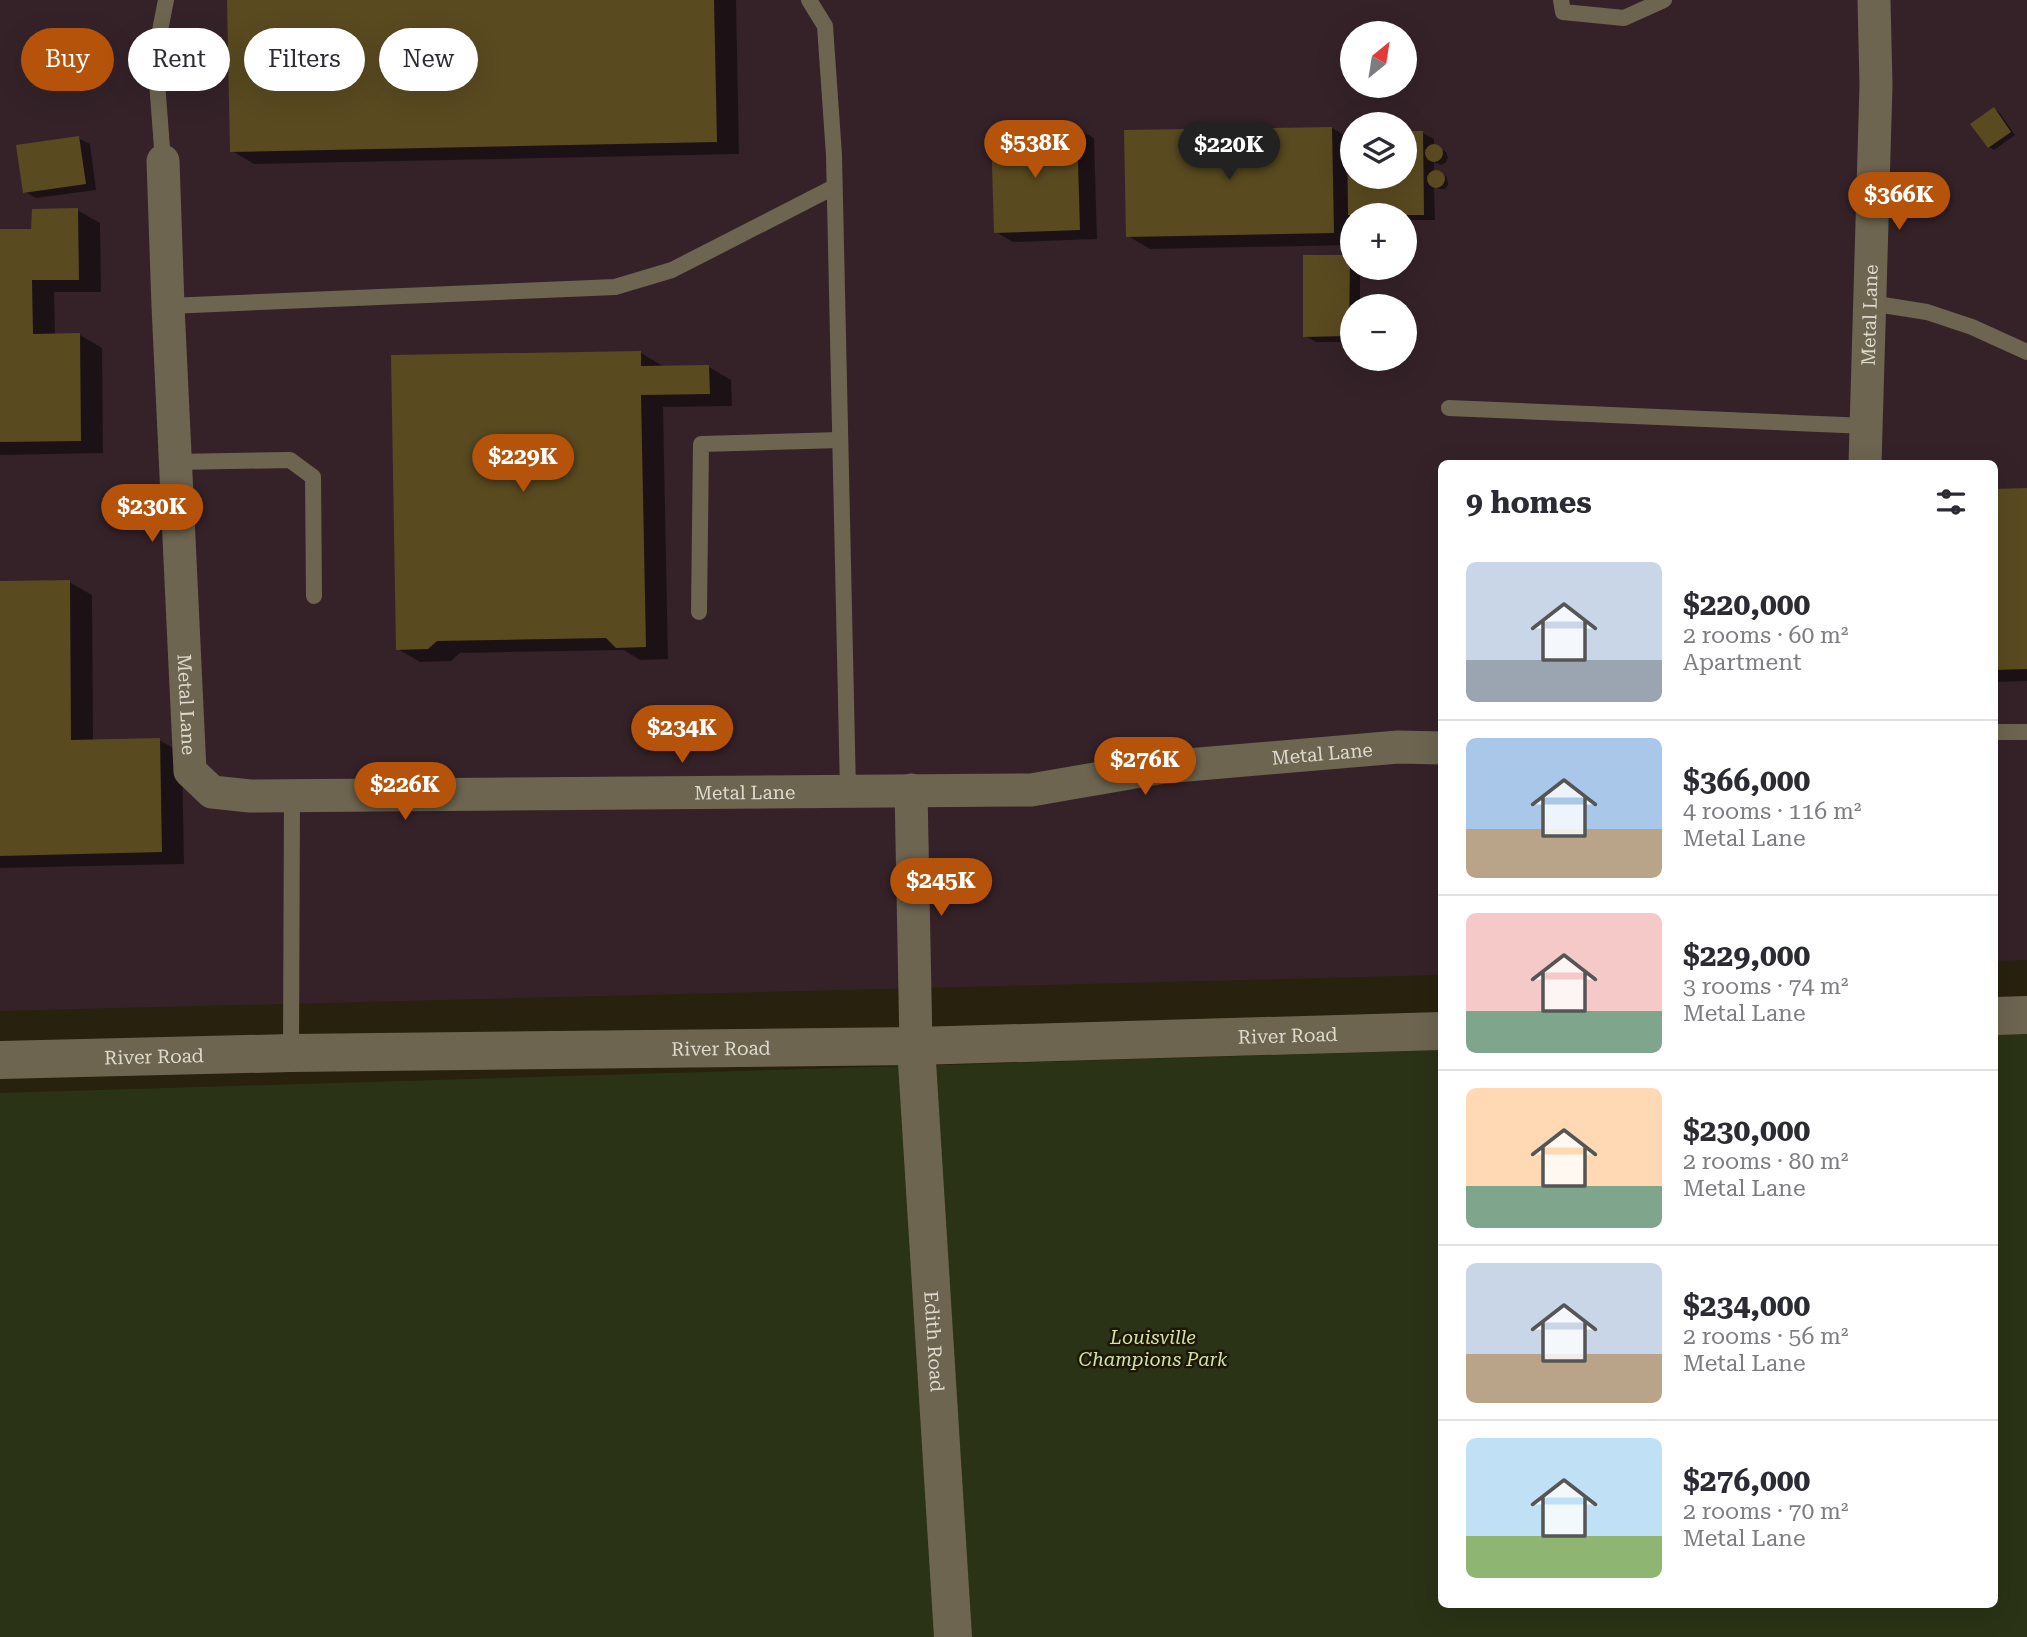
<!DOCTYPE html>
<html lang="en">
<head>
<meta charset="utf-8">
<style>
  :root { --surface:#fff; --page:#f2f2f3; --text:#2b2b33; --muted:#7c7c81; --line:#e1e1e2; --accent:#b45309 }
  body { margin:0; font-family:"Roboto Serif",serif; background:var(--page); color:var(--text); height:100vh; display:flex; flex-direction:column; font-size:26px; white-space:nowrap }
  * { box-sizing:border-box; margin:0 }
  p { font-size:23px; color:var(--muted) }
  .icon { flex:none; width:38px; height:38px; fill:none; stroke:currentColor; stroke-width:2; stroke-linecap:round; stroke-linejoin:round }
  .map { position:relative; flex:1; overflow:hidden }
  .sheet { position:absolute; left:1438px; top:460px; width:560px; height:1148px; display:flex; flex-direction:column; background:var(--surface); border-radius:10px; box-shadow:0 7px 28px #0002 }
  .sheet>* { flex:none }
  .top-card { position:absolute; left:21px; top:28px; width:665px; height:63px; display:flex; gap:14px }
  .needle { width:46px; rotate:30deg }
  .buttons { position:absolute; left:1340px; top:21px; display:grid; gap:14px }
  .buttons a { display:grid; place-items:center; width:77px; height:77px; border-radius:50%; background:var(--surface); box-shadow:0 7px 28px #0002; font-size:35px }
  .price { position:absolute; translate:-50% -60px; padding:0 16px; border-radius:24px; background:var(--accent); color:#fff; font-size:23px; line-height:46px; filter:drop-shadow(0 2px 4px #0008) }
  .price::after { content:''; position:absolute; left:50%; top:42px; width:21px; height:16px; margin-left:-10px; background:inherit; clip-path:polygon(0 0,100% 0,50% 100%) }
  .price.current { background:#222; color:#fff }
  ul { padding:0; list-style:none }
  li { display:flex; align-items:center; gap:21px; height:175px; padding:0 28px }
  li+li { border-top:2px solid var(--line) }
  li span { display:grid; place-items:center; flex:none; width:196px; height:140px; border-radius:10px; color:#555 }
  li>.icon { margin-inline-start:auto }
  span .icon { width:84px; height:84px; fill:#fffc; stroke-width:1 }
  li b { font-size:30px }
  h2 { display:flex; justify-content:space-between; align-items:center; height:84px; padding:0 28px; font-size:30px }
  .chip { padding:0 24px; border-radius:32px; background:var(--surface); box-shadow:0 7px 28px #0002; font-size:24px; line-height:63px }
  .chip.current { background:var(--accent); color:#fff }
  .map>svg:first-child { display:block }
  .industrial { fill:#352229; fill-rule:evenodd }
  .green { fill:#2a3316 }
  .shadow { fill:#0007 }
  .building { fill:#594a20 }
  .lines { fill:none; stroke-linecap:round; stroke-linejoin:round }
  .service { stroke:#6d6550; stroke-width:16 }
  .minor { stroke:#6d6550; stroke-width:33 }
  .tertiary { stroke:#6d6550; stroke-width:38 }
  .labels { text-anchor:middle; stroke-width:5; stroke-linejoin:round; paint-order:stroke }
  .street-label { font-size:19px; fill:#ded9cd; stroke:#1e1705 }
  .park-label { font-size:19px; font-style:italic; fill:#cee4a0; stroke:#1e1705 }
</style>
</head>
<body>
<div class="map">
<svg width="2027" height="1637" viewBox="0 0 2027 1637">
  <rect width="100%" height="100%" fill="#28210d"/>
  <path class="industrial" d="M0,0H2027V960L1995,961V464H1442V975L0,1011ZM1353,33H1405V86H1353ZM1353,124H1405V177H1353ZM1353,215H1405V268H1353ZM1353,306H1405V359H1353Z"/>
  <path class="green" d="M2027,1032V1637H0V1093L1442,1050V1605H1995V1033Z"/>
  <path class="shadow" d="M229,0H736L739,154L254,164L232,151Z
    M1994,109L1999,112L2015,135L1994,150L1989,147Z
    M1332,128L1349,138L1353,177H1405L1423,133L1434,139V145L1446,152L1448,158L1445,163L1441,165L1434,162V173L1438,172L1447,177L1448,185L1445,189H1439L1434,186L1435,220H1405V215H1353V245L1150,249L1128,236Z
    M1077,129L1094,138L1097,239L1013,242L996,232Z
    M78,138L90,144L96,190L36,198L25,192Z
    M77,210L100,223L101,292H54L55,335H80L102,348L103,453L0,455V231H33Z
    M1349,257L1353,259V268H1360V306H1353V342H1316L1305,336Z
    M641,353L663,366L709,367L731,380L732,406L663,407L668,659L640,660L624,650L460,653L451,661L420,662L398,649Z
    M2027,490V681L1995,682V491Z
    M0,582H69L92,595L93,741L159,740L182,753L184,864L0,868Z"/>
  <path class="building" d="M227,0H714L717,142L230,152Z
    M1994,107L2011,132L1988,148L1970,124Z
    M1077,127L1080,230L994,233L991,129Z
    M1332,127L1334,233L1126,237L1124,130Z
    M1405,131H1423L1424,215H1348L1347,132H1353V177H1405Z
    M79,136L86,184L23,193L16,145Z
    M1425 153a9 9 0 1 1 18 0a9 9 0 1 1-18 0Z
    M1427 179a9 9 0 1 1 18 0a9 9 0 1 1-18 0Z
    M78,208L79,280H32L33,334L80,333L81,441L0,442V229H31L32,209Z
    M1303,255H1350L1349,336L1303,337Z
    M641,351V366L709,365L710,394L641,395L646,647L616,648L606,638L437,641L428,649L396,650L391,355Z
    M2027,488V669L1995,670V489Z
    M70,580L71,740L160,738L162,852L0,856V581Z"/>
  <g class="lines">
    <path class="service" d="M809,0L825,26L834,155L848,791
      M1561,0L1563,12L1624,18L1664,0
      M163,161L155,56L166,0
      M1870,303L1927,312L1972,327L2027,352
      M168,306L615,287L672,270L834,187
      M1449,408L1866,426
      M175,462L290,460L313,477L314,596
      M699,612L701,444L840,440
      M1995,732H2027
      M291,1053L292,796"/>
    <g class="minor">
      <path id="s1" d="M163,161L168,306L190,771L212,792L250,796L1031,790L1164,767L1398,747L1442,748"/>
      <path id="s2" d="M1865,464L1876,85L1874,0"/>
      <path d="M911,790L916,1046"/>
    </g>
    <g class="tertiary">
      <path d="M1995,1016L2027,1015"/>
      <path id="s3" d="M916,1046L953,1637"/>
      <path id="s4" d="M0,1060L291,1053L916,1046L1442,1031"/>
    </g>
  </g>
  <g class="labels">
    <g class="street-label">
      <text dy="7" stroke="none"><textPath href="#s2" startOffset="149">Metal Lane</textPath></text>
      <text dy="7" stroke="none"><textPath href="#s1" startOffset="544">Metal Lane</textPath></text>
      <text dy="7" stroke="none"><textPath href="#s1" startOffset="1754">Metal Lane</textPath></text>
      <text dy="7" stroke="none"><textPath href="#s1" startOffset="1174">Metal Lane</textPath></text>
      <text dy="7" stroke="none"><textPath href="#s4" startOffset="1288">River Road</textPath></text>
      <text dy="7" stroke="none"><textPath href="#s4" startOffset="721">River Road</textPath></text>
      <text dy="7" stroke="none"><textPath href="#s4" startOffset="154">River Road</textPath></text>
      <text dy="7" stroke="none"><textPath href="#s3" startOffset="296">Edith Road</textPath></text>
    </g>
    <g class="park-label">
      <text x="1153" y="1344">Louisville<tspan x="1153" dy="22">Champions Park</tspan></text>
    </g>
  </g>
</svg>
<div class="buttons">
<a><svg class="needle" viewBox="-14 -14 28 28"><path d="M0-13l5 13h-10z" fill="#e53935"/><path d="M0 13l5-13h-10z" fill="#7c7c81"/></svg></a>
<a><svg class="icon" aria-label="layers" viewBox="0 0 24 24"><path d="M12 4l9 5-9 5-9-5zM3 14l9 5 9-5"/></svg></a>
<a>+</a>
<a>−</a>
</div>
<b class="price" style="left:1035px;top:180px">$538K</b>
<b class="price current" style="left:1229px;top:182px">$220K</b>
<b class="price" style="left:1899px;top:232px">$366K</b>
<b class="price" style="left:523px;top:494px">$229K</b>
<b class="price" style="left:152px;top:544px">$230K</b>
<b class="price" style="left:682px;top:765px">$234K</b>
<b class="price" style="left:1145px;top:797px">$276K</b>
<b class="price" style="left:405px;top:822px">$226K</b>
<b class="price" style="left:941px;top:918px">$245K</b>
<div class="top-card">
<a class="chip current">Buy</a>
<a class="chip">Rent</a>
<a class="chip">Filters</a>
<a class="chip">New</a>
</div>
<section class="sheet">
<h2>9 homes<svg class="icon" aria-label="filters" viewBox="0 0 24 24"><path d="M4 7h16M4 17h16"/><circle cx="9" cy="7" r="2"/><circle cx="15" cy="17" r="2"/></svg></h2>
<ul>
<li><span style="background:linear-gradient(#c9d6e8 70%,#9aa5b1 0)"><svg class="icon" aria-label="home" viewBox="0 0 24 24"><path d="M3 11l9-7 9 7M6 9v11h12V9"/></svg></span><div><b>$220,000</b><p>2 rooms · 60 m²</p><p>Apartment</p></div></li>
<li><span style="background:linear-gradient(#a9c7e8 65%,#b9a48a 0)"><svg class="icon" aria-label="home" viewBox="0 0 24 24"><path d="M3 11l9-7 9 7M6 9v11h12V9"/></svg></span><div><b>$366,000</b><p>4 rooms · 116 m²</p><p>Metal Lane</p></div></li>
<li><span style="background:linear-gradient(#f6c9c9 70%,#7fa58c 0)"><svg class="icon" aria-label="home" viewBox="0 0 24 24"><path d="M3 11l9-7 9 7M6 9v11h12V9"/></svg></span><div><b>$229,000</b><p>3 rooms · 74 m²</p><p>Metal Lane</p></div></li>
<li><span style="background:linear-gradient(#ffd9b3 70%,#7fa58c 0)"><svg class="icon" aria-label="home" viewBox="0 0 24 24"><path d="M3 11l9-7 9 7M6 9v11h12V9"/></svg></span><div><b>$230,000</b><p>2 rooms · 80 m²</p><p>Metal Lane</p></div></li>
<li><span style="background:linear-gradient(#c9d6e8 65%,#b9a48a 0)"><svg class="icon" aria-label="home" viewBox="0 0 24 24"><path d="M3 11l9-7 9 7M6 9v11h12V9"/></svg></span><div><b>$234,000</b><p>2 rooms · 56 m²</p><p>Metal Lane</p></div></li>
<li><span style="background:linear-gradient(#bfe0f5 70%,#8fb573 0)"><svg class="icon" aria-label="home" viewBox="0 0 24 24"><path d="M3 11l9-7 9 7M6 9v11h12V9"/></svg></span><div><b>$276,000</b><p>2 rooms · 70 m²</p><p>Metal Lane</p></div></li>
</ul>
</section>
</div>
</body>
</html>
